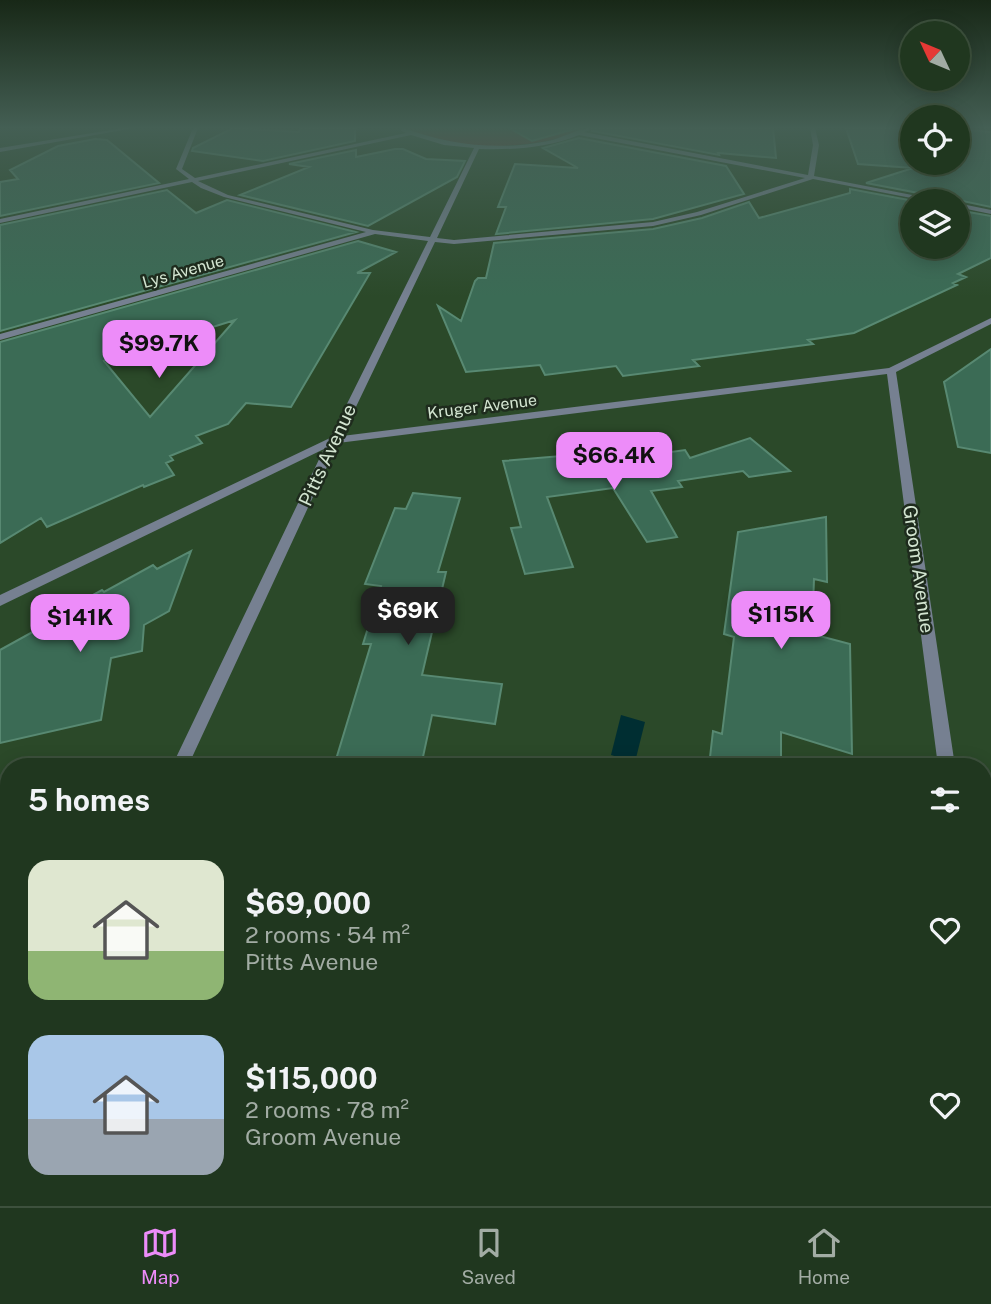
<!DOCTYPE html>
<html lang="en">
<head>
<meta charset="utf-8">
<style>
  :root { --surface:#20371f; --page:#2d422c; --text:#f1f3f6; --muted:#a2aca4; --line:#3d513d; --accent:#ed8cf9 }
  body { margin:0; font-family:"Public Sans",sans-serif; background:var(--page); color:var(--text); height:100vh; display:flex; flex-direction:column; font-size:26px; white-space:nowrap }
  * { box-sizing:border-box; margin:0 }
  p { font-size:23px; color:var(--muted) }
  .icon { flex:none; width:38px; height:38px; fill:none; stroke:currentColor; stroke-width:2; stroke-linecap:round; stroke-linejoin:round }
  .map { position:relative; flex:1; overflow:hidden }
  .sheet { position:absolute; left:0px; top:758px; width:992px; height:450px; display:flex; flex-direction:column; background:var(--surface); border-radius:28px 28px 0 0; box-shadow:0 4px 18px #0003,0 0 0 2px var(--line) }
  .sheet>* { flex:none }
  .needle { width:46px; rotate:314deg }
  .controls { position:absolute; left:900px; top:21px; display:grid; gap:14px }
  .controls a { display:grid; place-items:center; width:70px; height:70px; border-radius:50%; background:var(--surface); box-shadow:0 4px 18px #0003,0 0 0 2px var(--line); font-size:35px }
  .price { position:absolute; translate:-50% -60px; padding:0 16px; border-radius:14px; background:var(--accent); color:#111; font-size:23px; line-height:46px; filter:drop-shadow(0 2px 4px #0008) }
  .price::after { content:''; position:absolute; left:50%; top:42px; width:21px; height:16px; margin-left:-10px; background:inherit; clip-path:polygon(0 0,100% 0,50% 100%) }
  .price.current { background:#222; color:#fff }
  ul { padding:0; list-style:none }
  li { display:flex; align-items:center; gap:21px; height:175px; padding:0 28px }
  li span { display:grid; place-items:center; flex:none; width:196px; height:140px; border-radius:21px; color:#555 }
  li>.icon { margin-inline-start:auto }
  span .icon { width:84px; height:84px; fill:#fffc; stroke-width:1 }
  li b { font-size:30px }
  h2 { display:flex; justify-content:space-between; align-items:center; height:84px; padding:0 28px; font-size:30px }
  .tab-bar { display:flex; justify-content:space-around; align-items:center; height:98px; border-top:2px solid var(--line); background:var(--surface); font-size:19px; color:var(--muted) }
  .tab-bar a { display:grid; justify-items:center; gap:4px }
  .tab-bar .current { color:var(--accent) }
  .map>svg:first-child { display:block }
  .green { fill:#753635 }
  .water { fill:#002e32 }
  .building { fill:#3b6b55; stroke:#588972; stroke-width:2; fill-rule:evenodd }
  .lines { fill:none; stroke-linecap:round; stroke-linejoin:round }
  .street { fill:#768091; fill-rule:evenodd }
  .labels { text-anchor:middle; stroke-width:5; stroke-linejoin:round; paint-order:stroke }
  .far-street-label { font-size:16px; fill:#d3e5d1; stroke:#1e2b1d }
  .street-label { font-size:19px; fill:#d3e5d1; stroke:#1e2b1d }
</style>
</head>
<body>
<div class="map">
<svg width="991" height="1206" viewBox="0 0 991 1206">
  <rect width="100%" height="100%" fill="#2b4929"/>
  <path class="green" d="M405,128H584C546,151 442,153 405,128Z"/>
  <path class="water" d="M621,715L645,722L635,762L611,755Z"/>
  <path class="building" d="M233,128L299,132L300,128H355V141L263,161L192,151L193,148Z
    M509,128H578L532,141Z
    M592,128H773L776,158L718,153L719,155L592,131Z
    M846,128H912V163H957V129L991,132V207L958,200L942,201L939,197L866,183L913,168L858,164Z
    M579,138L726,166L744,194L653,219L496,234L506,207H498L515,164L578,168L543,148Z
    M95,139L107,140L159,183L0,216V182L18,179L10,170L58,146Z
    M395,149H403L426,159L465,161L457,177L368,226L240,195L309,167L289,164L356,150V157Z
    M850,189L914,201H912V247H957V210L991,216V258L958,274L966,277L953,283L957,285L854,333L808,340L813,344L693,360L699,366L623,376L616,366L545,375L540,365L466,372L438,306L461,321L475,281L478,278H486L494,243L653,229L702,218L749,202L759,218L850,193Z
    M167,190L196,213L227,200L356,232L0,331V225Z
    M358,241L396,252L357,273H370L291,407L246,403L228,424L196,436L202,443L170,456L173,460L166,463L174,475L144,487L143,485L47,527L41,518L0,543V342ZM235,320L150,417L104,361Z
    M991,349V453L958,447L944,382Z
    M750,438L790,471L749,477L743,471L678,481L682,487L651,491L677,537L647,542L613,488L547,497L573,567L525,574L511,528L521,527L503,461L561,456L564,464L576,462L578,465L685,450L690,458Z
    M413,493L460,498L438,572H446L422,675L502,684L495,724L432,715L421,766H334L371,644H363L381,586L365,584L395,508L406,509Z
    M826,517L827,582L814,579L812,634L850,644L852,754L781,732V766H709L713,731L722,734L734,637L724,634L738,532Z
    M191,551L169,611L144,625L142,651L111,658L101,720L0,743V650L69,612L67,609L102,590L104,592L153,565L157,569Z"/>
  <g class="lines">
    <path class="street" d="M123,128H134L0,152V148Z
      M193,128H198L182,169L195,178L406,133L400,130L403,128C450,145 498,151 548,141C562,138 575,130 589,128L590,130L584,132L808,175L813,145L810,128H815L819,145L814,176L938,200L939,201H927L813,179L701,215L653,226L454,244L435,242L342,436L889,368L991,318V324L896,372L955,766H938L887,374L338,443L188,766H172L324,449L0,606V595L330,438L428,241L375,234L0,340V334L366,232L224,197L201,188L192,182L0,223V219L189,179L176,169ZM411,135L444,145L474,148L430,237L373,230L228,195L198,181ZM579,135L805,178L697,212L653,222L454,240L437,238L479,149C513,150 548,148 579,135Z
      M957,203L991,210V214L957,207Z
      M984,999L991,1002V1072L984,1069Z
      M9,1116V1155L0,1159V1121Z"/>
  </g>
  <linearGradient id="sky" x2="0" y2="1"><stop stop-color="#182817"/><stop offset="0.43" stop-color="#445f54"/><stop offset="1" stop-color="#445f54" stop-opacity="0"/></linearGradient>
  <rect width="991" height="297" fill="url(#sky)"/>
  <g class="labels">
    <g class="far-street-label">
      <text transform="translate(183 271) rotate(-16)" y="6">Lys Avenue</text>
      <text transform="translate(482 406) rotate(-7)" y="6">Kruger Avenue</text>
    </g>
    <g class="street-label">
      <text transform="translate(327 455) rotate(-65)" y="7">Pitts Avenue</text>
      <text transform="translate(919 569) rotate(82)" y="7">Groom Avenue</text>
    </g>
  </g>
</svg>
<div class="controls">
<a><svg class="needle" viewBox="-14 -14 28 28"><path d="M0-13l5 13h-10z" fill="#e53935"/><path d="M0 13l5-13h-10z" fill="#a2aca4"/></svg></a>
<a><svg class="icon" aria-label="locate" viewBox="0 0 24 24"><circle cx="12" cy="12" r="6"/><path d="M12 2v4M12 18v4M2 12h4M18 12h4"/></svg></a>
<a><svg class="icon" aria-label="layers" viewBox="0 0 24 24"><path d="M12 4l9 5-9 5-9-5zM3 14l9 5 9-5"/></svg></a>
</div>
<b class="price" style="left:159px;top:380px">$99.7K</b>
<b class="price" style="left:614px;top:492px">$66.4K</b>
<b class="price current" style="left:408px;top:647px">$69K</b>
<b class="price" style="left:781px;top:651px">$115K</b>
<b class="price" style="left:80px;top:654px">$141K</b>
<section class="sheet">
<h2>5 homes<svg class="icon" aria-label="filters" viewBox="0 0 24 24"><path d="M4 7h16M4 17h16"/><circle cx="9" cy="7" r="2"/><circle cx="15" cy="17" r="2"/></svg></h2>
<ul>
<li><span style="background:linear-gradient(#dfe7d0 65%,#8fb573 0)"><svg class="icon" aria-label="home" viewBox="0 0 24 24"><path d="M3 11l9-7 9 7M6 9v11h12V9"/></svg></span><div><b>$69,000</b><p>2 rooms · 54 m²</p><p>Pitts Avenue</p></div><svg class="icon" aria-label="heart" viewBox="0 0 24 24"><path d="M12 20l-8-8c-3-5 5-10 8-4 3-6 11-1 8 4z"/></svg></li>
<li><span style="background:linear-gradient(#a9c7e8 60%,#9aa5b1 0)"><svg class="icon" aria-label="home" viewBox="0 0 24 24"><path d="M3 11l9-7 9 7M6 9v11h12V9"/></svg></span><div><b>$115,000</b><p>2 rooms · 78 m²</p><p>Groom Avenue</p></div><svg class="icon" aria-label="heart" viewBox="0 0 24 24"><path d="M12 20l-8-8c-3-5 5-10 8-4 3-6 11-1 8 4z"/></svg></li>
</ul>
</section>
</div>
<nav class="tab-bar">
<a class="current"><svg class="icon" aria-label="map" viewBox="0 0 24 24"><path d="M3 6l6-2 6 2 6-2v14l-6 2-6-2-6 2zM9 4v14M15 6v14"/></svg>Map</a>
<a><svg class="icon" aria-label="saved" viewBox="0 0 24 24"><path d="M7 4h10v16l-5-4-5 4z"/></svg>Saved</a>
<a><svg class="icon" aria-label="home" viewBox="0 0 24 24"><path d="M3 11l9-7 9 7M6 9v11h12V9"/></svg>Home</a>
</nav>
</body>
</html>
